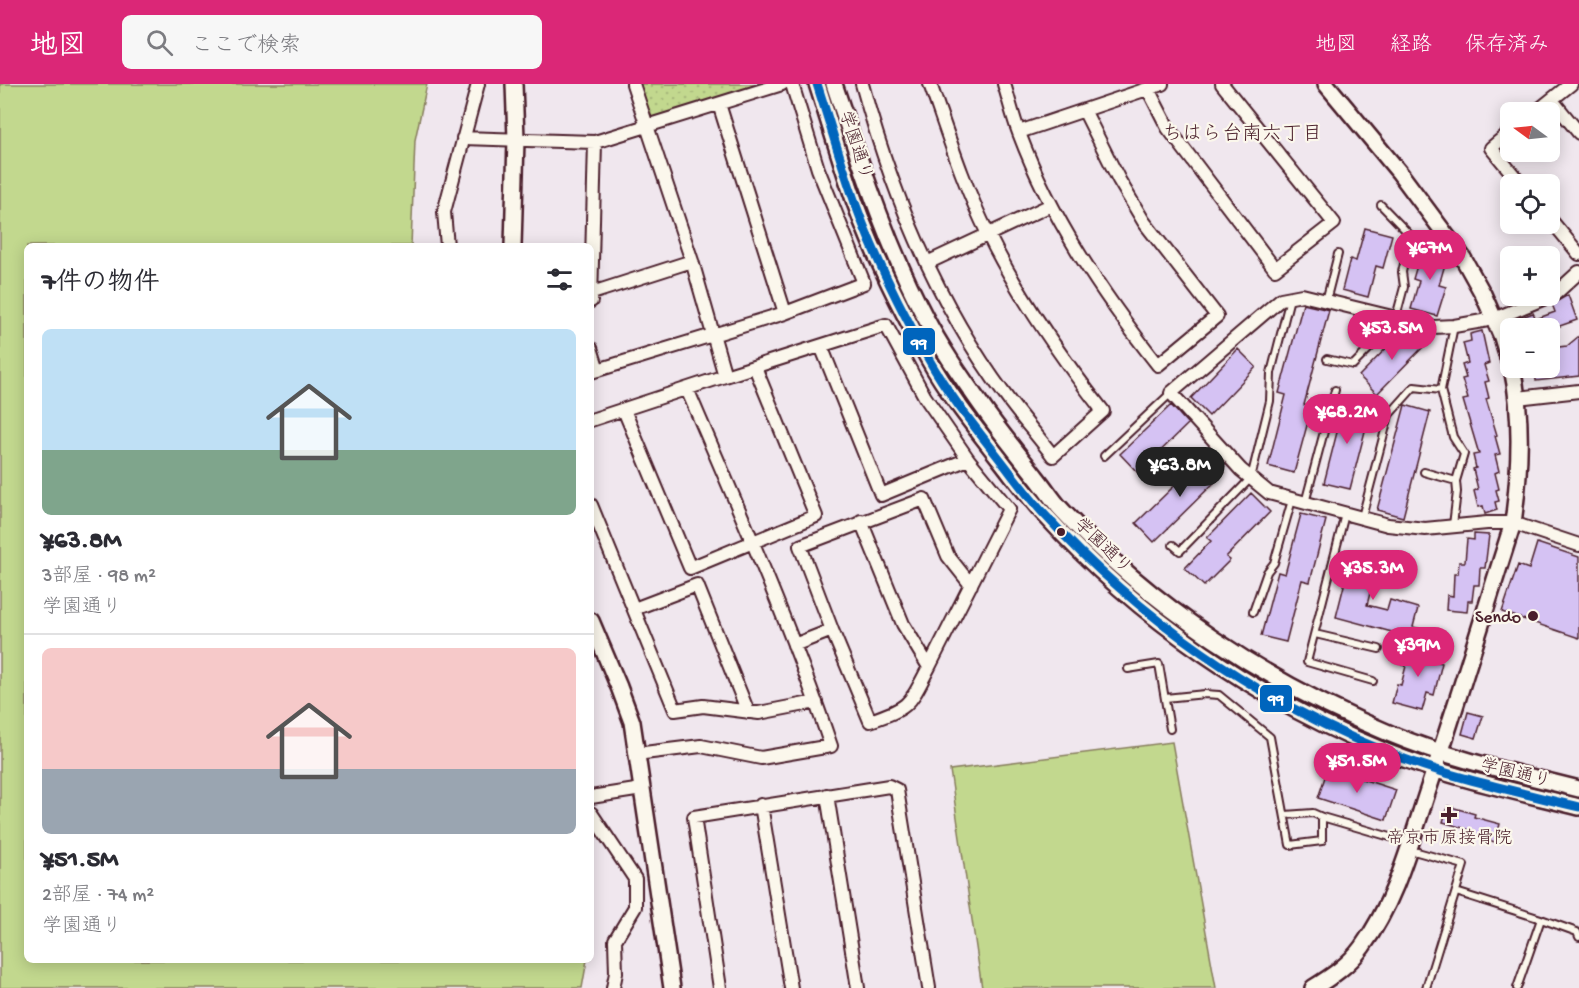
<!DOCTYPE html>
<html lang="ja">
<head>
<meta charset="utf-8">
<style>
  :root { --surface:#fff; --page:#f7f7f7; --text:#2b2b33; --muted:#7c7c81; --line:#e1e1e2; --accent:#db2777 }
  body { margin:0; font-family:"Gochi Hand","Klee One",sans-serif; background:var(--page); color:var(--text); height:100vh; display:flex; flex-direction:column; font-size:22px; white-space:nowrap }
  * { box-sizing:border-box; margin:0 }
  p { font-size:20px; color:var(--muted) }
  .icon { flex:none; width:33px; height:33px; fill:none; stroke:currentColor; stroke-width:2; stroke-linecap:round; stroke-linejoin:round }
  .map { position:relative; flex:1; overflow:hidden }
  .details { position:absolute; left:24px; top:159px; width:570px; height:720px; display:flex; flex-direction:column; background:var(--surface); border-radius:9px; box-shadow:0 3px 15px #0003 }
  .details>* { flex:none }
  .needle { width:39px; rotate:285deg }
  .buttons { position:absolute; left:1500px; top:18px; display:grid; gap:12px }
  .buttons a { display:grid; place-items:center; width:60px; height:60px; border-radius:9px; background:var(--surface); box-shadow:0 3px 15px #0003; font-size:30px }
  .price { position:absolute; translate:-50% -51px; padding:0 14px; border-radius:21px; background:var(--accent); color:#fff; font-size:20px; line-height:39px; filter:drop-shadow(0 2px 3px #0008) }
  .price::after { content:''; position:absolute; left:50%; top:36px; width:18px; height:14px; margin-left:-9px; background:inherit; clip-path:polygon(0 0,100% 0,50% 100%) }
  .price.current { background:#222; color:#fff }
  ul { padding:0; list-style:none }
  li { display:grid; align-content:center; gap:12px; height:318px; padding:0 18px }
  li+li { border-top:2px solid var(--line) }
  li span { display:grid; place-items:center; height:186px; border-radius:9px; color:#555 }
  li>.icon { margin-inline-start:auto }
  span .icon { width:108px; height:108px; fill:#fffc; stroke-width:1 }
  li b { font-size:26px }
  h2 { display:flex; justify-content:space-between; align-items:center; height:72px; padding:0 18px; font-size:26px }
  header { display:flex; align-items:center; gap:36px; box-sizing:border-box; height:84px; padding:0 30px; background:var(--accent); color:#fff }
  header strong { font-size:28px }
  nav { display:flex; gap:33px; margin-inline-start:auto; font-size:21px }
  .search { width:420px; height:54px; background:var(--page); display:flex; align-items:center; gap:15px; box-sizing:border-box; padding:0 21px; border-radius:9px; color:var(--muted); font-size:22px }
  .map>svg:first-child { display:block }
  .park { fill:url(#park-dots); stroke:#867c5c; stroke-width:1.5 }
  .pitch { fill:#c2d88e; stroke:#867c5c; stroke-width:1.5 }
  .building { fill:#d5c2f3; stroke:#4a1f2b; stroke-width:1.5 }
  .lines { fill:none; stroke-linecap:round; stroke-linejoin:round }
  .service-casing { stroke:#4a1f2b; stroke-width:10 }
  .minor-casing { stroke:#4a1f2b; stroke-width:16 }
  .tertiary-casing { stroke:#4a1f2b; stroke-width:20 }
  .service { stroke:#fbf7ec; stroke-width:6 }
  .minor { stroke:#fbf7ec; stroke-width:12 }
  .tertiary { stroke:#fbf7ec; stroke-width:15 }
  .bus-1-casing { stroke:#fbf7ec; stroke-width:14 }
  .bus-1 { stroke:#0065bd; stroke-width:9 }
  .bus-dot { fill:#4a1f2b; stroke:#fbf7ec; stroke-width:2 }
  .labels { text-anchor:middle; stroke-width:4.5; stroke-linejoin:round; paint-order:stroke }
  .street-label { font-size:18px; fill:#4a1f2b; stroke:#fbf7ec }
  .poi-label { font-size:18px; fill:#4a1f2b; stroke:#fbf7ec; text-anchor:end }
  .neighbourhood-label { font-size:20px; fill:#4a1f2b; stroke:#fbf7ec }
  .line-badge { stroke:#fbf7ec; stroke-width:2 }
  .badge-label { font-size:16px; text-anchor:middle; font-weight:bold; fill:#fff }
</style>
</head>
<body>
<header>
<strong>地図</strong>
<div class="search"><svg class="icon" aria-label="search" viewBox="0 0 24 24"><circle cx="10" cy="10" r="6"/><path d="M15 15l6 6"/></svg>ここで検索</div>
<nav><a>地図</a><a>経路</a><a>保存済み</a></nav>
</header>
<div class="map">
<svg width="1579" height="904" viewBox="0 0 1579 904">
  <defs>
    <pattern id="park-dots" width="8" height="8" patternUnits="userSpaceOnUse" patternTransform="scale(1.5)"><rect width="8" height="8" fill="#c2d88e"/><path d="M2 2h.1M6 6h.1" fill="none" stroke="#a8b97b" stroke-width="1.8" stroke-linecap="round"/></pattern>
  </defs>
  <rect width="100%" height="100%" fill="#f0e7ee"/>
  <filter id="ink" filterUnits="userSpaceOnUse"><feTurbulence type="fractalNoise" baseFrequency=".0167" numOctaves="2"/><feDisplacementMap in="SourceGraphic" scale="12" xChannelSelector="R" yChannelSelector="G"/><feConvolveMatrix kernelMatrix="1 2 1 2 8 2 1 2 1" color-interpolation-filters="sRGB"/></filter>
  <g filter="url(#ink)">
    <path class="park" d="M637,0H770L650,39Z"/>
    <path class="pitch" d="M0,0H427L415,56L411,162H27V876H587L582,904H0Z
      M1172,658L1216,904H982L950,686Z"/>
    <path class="building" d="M1365,144L1392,151L1383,184L1376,182L1368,213L1342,206L1350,175L1356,177Z
      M1423,161L1446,167L1448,170L1439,201L1446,203L1437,232L1411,225L1419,197L1413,195Z
      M1568,211L1577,236L1554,244H1514L1516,242L1514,236L1533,229L1536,235L1555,228L1552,220Z
      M1303,220L1329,226L1304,321L1312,323L1294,389L1268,382L1286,311L1279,309Z
      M1405,245L1409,246L1425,261L1377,310L1359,292Z
      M1482,247L1489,279L1484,281L1489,297L1485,298L1489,314L1486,315L1497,351L1495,352L1500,370L1495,371L1499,387L1495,389L1499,405L1496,406L1499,417L1495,418L1497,426L1485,430L1483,422L1478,423L1474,407L1478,405L1473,385L1476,384L1473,371L1479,370L1463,316L1468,315L1462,295L1466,294L1462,281L1468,279L1463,259L1471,257L1470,250Z
      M1579,252V292L1536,297L1535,284H1550V264L1567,262Z
      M1238,265L1256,283L1209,332L1191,314Z
      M1345,317L1371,324L1350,405L1324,399Z
      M1171,321L1188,340L1138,389L1120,370Z
      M1405,321L1430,328L1403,433L1377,426Z
      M1206,371L1224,389L1154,458L1136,439Z
      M1251,409L1270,428L1226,473L1230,476L1204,502L1185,484L1211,457L1207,454Z
      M1301,430L1326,436L1310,498L1302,496L1286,558L1261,552L1278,488L1285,490Z
      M1474,450L1489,451L1485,484H1480L1479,501H1474L1472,517H1468L1467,528L1446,526L1447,511L1453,512L1454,490H1458L1459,478H1465L1467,455L1474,456Z
      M1537,459L1579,473V554L1502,528L1518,481L1529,485Z
      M1353,466L1379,473L1367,521L1387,526L1390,516L1418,524L1413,543L1421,545L1418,555L1336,533Z
      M1408,560L1438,568L1435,577L1442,579L1434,611L1427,609L1422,627L1392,619L1397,600L1401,601L1406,582L1402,581Z
      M1468,628L1483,632L1476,654L1462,650Z
      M1328,684L1396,706L1386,736L1318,714Z
      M1448,722L1475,730L1474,733L1500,740L1495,758L1472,751L1473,747L1443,738Z"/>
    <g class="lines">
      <g class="service-casing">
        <path id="service" d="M1381,121L1411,152L1402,188L1404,203L1396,233
          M1326,217L1338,170
          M1327,275L1353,281L1399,235
          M1104,372L1171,309
          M1424,388L1456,397
          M1305,419L1335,306
          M1345,430L1307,578L1373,597
          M1362,433L1389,331L1414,303L1441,306
          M1453,441L1457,408L1456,397L1464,370L1453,353L1441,306L1454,242
          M1173,461L1180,467L1251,394L1270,317L1271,289L1290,214
          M1253,528L1267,488L1274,479L1292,416
          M1315,550L1379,565
          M1128,585L1159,580L1170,645
          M1165,614L1205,610L1219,611L1270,653L1290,761L1322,757V733
          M1285,731L1313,729L1322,733L1411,759
          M1410,766L1464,781L1426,904
          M1456,808L1541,835L1577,848L1579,853
          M1517,904L1541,835"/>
      </g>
      <g class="minor-casing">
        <path id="minor" d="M862,0C892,110 936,218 1005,311C1020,332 1037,351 1053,372L1103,327C1060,272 1019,213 988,150C964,102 948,51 930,0
          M1004,0C1009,16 1013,33 1019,49C1051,134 1102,210 1158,281L1217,232L1144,138L1119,96L1084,26
          M1148,5L1168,44L1275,185L1334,139L1222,0
          M1552,16L1579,49
          M719,20L785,229
          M1536,28L1571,0
          M1019,48L1162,0
          M1510,48L1491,64L1521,100
          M463,54L595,58L782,0
          M1550,135L1579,170
          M447,162L444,128L478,0
          M927,179L1051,121
          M1579,188L1555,210L1494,235L1454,242L1433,243L1302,211L1281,215L1171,309L1241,386L1269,409L1388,441L1425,445L1487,439H1513L1579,461
          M592,209L692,177
          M591,217L595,58
          M591,264L598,286
          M591,288L785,229L864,199L818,85L792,0
          M725,292L886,241L925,313L968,375L881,411L821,262
          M1517,314L1579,307
          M624,326L690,484L816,432L755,283
          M591,336L725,292L692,177L633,0
          M591,421L675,626L703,622L759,629L816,618
          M861,437L903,540L929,583L1009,425L968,375
          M634,525L697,501L748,628
          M832,546L800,462L924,415L948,472L971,501
          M794,561L832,546L870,637C911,623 909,621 929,583
          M636,670L701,662L761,674L831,662C790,541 738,423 687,305
          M827,711L858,904
          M591,713L642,705
          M761,721L791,904
          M591,729L635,795V823L615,856L616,889L613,904
          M720,904L694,733L889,702L897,706L929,904"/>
      </g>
      <g class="tertiary-casing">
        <path id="tertiary" d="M817,0C828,34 838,68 849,101C867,157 899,222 928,274C948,310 974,342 999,374C1014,393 1028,413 1045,431C1139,534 1257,616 1386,668C1448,693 1514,707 1579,723
          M834,0C861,80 886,159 925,233C942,266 963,295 984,325C1001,349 1019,371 1037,394C1045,404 1052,415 1060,424C1151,523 1268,599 1391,650C1451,675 1516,689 1579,705
          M1326,0L1399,88L1463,174L1483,210L1502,253L1510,280
          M513,162L516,55L514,0
          M591,537L619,603L632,638L672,904
          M1313,904C1331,893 1349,881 1362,863C1397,815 1411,756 1430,700C1459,613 1485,526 1513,439C1520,387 1523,334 1512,284"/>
      </g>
      <use href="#service" class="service"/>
      <use href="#minor" class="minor"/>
      <use href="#tertiary" class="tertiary"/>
      <g class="bus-1-casing">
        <path id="bus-1" d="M817,0C828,34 838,68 849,101C867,157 899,222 928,274C948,310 974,342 999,374C1014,393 1028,413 1045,431C1139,534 1257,616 1386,668C1448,693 1514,707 1579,723"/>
      </g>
      <use href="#bus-1" class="bus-1"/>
    </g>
  </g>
  <g class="bus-dot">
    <circle cx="1061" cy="448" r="5"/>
    <circle cx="1533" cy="532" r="6"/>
    <path d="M1446 722h6v6h6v6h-6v6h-6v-6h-6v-6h6z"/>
  </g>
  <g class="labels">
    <g class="street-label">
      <text transform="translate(857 61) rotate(72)" y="6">学園通り</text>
      <text transform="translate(1104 461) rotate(44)" y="6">学園通り</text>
      <text transform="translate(1516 688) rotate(14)" y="6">学園通り</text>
    </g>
    <g class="poi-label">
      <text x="1521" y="538">Sendo</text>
      <text x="1449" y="759" text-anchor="middle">帝京市原接骨院</text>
    </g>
    <g class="neighbourhood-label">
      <text x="1242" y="55">ちはら台南六丁目</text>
    </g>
  </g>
  <g class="line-badge">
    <rect x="902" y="243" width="34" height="29" rx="6" fill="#0065bd"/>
    <rect x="1259" y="600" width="34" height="29" rx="6" fill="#0065bd"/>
  </g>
  <g class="badge-label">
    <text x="919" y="264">99</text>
    <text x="1276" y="620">99</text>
  </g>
</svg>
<div class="buttons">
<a><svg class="needle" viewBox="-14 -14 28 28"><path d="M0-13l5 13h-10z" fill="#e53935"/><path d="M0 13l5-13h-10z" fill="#7c7c81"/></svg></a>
<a><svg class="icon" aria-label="locate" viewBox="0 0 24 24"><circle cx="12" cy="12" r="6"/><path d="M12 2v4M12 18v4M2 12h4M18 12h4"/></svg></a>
<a>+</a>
<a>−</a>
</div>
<b class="price" style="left:1430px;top:197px">¥67M</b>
<b class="price" style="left:1392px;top:277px">¥53.5M</b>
<b class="price" style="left:1347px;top:361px">¥68.2M</b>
<b class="price current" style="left:1180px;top:414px">¥63.8M</b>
<b class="price" style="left:1373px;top:517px">¥35.3M</b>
<b class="price" style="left:1418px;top:594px">¥39M</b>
<b class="price" style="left:1357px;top:710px">¥51.5M</b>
<section class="details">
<h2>7件の物件<svg class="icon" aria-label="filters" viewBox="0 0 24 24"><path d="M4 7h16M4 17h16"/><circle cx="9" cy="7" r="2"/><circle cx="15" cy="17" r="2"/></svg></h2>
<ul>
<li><span style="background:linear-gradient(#bfe0f5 65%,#7fa58c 0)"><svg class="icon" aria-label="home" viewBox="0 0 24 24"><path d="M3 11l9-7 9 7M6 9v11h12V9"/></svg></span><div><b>¥63.8M</b><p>3部屋 · 98 m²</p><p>学園通り</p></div></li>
<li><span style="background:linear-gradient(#f6c9c9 65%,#9aa5b1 0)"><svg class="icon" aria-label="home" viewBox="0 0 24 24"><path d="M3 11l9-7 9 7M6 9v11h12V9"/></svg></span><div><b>¥51.5M</b><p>2部屋 · 74 m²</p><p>学園通り</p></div></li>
</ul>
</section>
</div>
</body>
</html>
